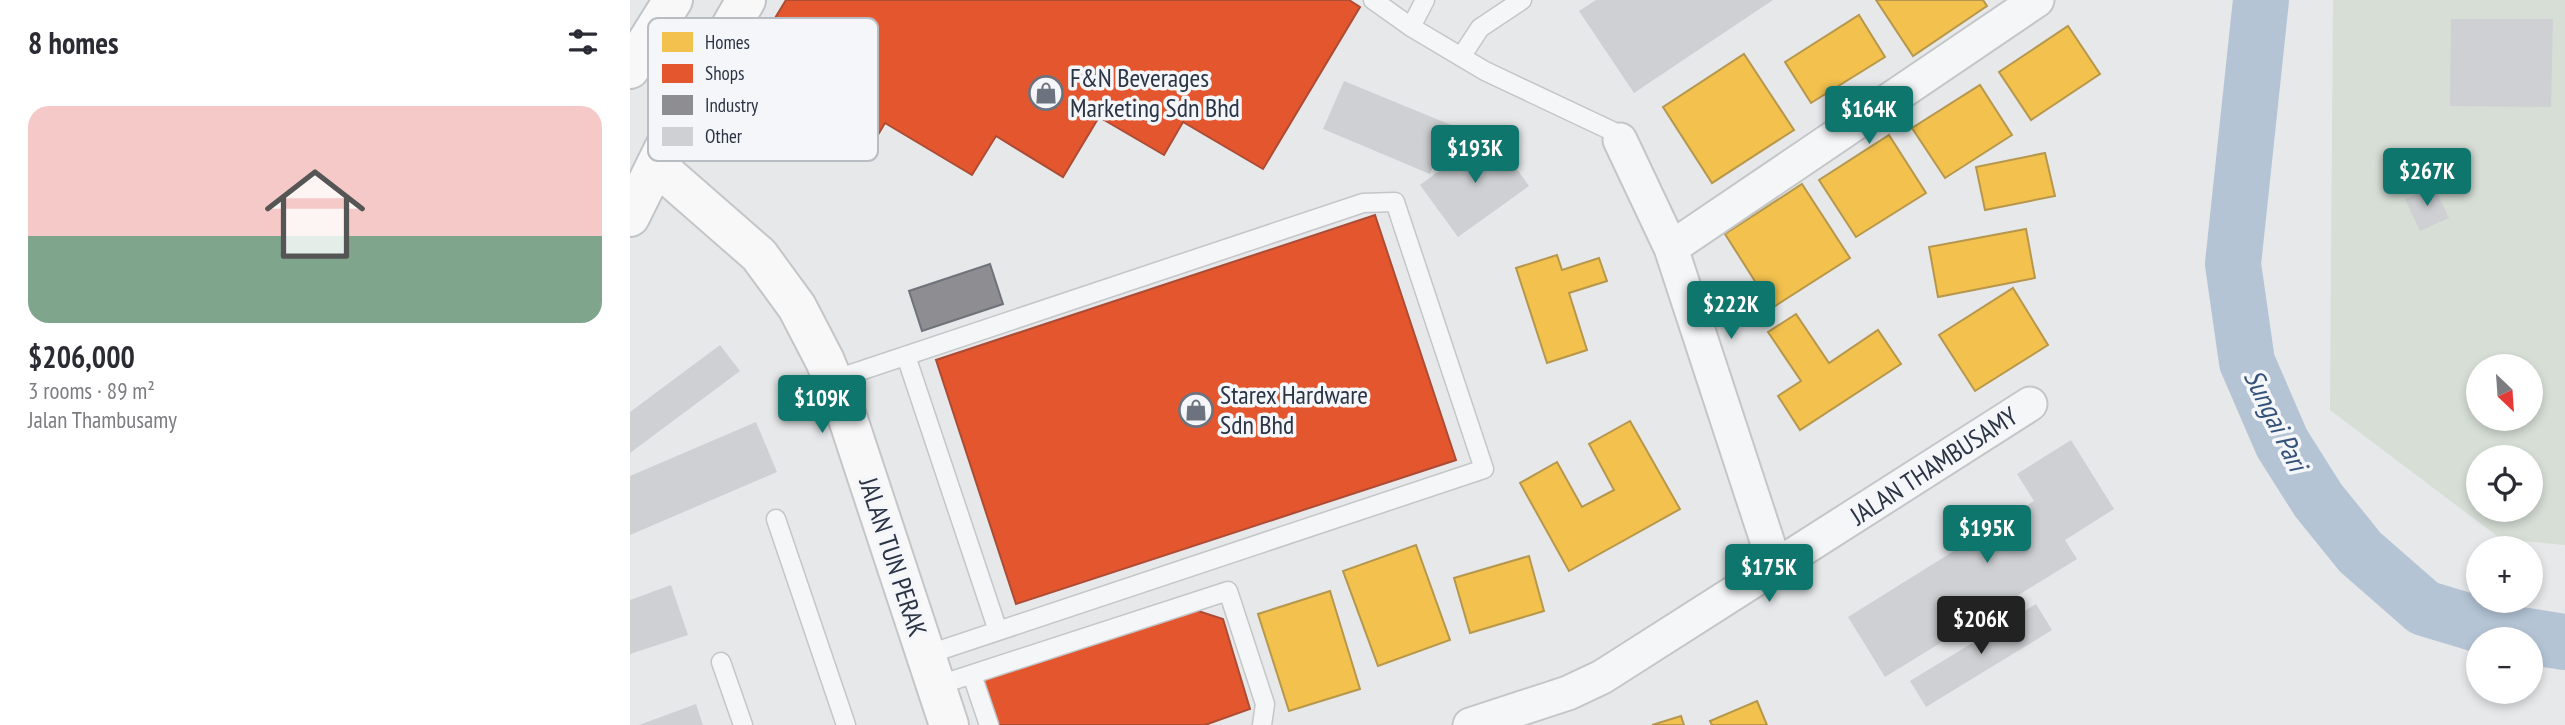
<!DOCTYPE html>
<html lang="en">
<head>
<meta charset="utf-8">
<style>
  :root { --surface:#fff; --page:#f7f7f7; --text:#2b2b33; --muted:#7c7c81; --accent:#0f766e }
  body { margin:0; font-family:"PT Sans Narrow",sans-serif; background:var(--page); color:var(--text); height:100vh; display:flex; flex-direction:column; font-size:26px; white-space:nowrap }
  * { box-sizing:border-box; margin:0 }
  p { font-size:23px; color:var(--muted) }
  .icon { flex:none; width:38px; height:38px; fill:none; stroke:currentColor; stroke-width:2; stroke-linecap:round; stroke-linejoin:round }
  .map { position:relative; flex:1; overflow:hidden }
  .details { display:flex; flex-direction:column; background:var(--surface); width:630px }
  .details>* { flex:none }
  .needle { width:46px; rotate:155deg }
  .tools { position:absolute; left:1836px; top:354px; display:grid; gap:14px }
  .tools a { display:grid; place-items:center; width:77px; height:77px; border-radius:50%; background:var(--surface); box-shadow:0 4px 10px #0003; font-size:35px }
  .price { position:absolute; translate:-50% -60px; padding:0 16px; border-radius:7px; background:var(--accent); color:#fff; font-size:23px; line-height:46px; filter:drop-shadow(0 2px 4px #0008) }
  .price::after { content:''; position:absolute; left:50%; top:42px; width:21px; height:16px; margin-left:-10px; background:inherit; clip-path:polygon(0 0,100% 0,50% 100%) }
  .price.active { background:#222; color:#fff }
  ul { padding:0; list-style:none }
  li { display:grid; align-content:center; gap:14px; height:371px; padding:0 28px }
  li span { display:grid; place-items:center; height:217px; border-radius:21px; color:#555 }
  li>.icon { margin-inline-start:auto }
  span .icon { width:126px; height:126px; fill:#fffc; stroke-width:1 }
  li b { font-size:30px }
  h2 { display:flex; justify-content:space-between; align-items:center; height:84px; padding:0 28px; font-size:30px }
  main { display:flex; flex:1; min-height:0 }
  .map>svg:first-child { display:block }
  .grass { fill:#d6ded6; fill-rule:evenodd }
  .homes { fill:#f2c14e; stroke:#b6974b; stroke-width:2 }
  .shops { fill:#e4572e; stroke:#ac4c35; stroke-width:2 }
  .industry { fill:#8d8d92; stroke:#70727b; stroke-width:2 }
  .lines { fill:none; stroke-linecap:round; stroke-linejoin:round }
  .river { stroke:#b4c4d5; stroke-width:56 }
  .building { fill:#ced0d3 }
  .lane-casing { stroke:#c4c6c8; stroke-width:21 }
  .street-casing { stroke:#c4c6c8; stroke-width:37 }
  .secondary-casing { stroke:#c4c6c8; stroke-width:42 }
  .primary-casing { stroke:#c2c5c8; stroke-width:42 }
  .lane { stroke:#f5f6f7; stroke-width:18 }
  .street { stroke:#f5f6f7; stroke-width:33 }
  .secondary { stroke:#f8f8f8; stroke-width:38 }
  .primary { stroke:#f8f8f8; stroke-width:38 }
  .labels { text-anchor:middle; stroke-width:7; stroke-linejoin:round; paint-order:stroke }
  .poi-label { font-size:26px; fill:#2b3445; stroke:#f4f6f9; text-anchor:start }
  .street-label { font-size:26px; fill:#2b3445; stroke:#f4f6f9 }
  .water-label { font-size:28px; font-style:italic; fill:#34527a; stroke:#f4f6f9 }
  .key { fill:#f4f6f9; stroke:#b8bcc3; stroke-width:2 }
  .key-label { font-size:19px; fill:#2b3445 }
</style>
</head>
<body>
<main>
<section class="details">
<h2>8 homes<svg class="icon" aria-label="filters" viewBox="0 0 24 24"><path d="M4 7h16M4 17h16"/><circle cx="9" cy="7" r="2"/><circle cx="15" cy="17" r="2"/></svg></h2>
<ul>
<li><span style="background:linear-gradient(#f6c9c9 60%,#7fa58c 0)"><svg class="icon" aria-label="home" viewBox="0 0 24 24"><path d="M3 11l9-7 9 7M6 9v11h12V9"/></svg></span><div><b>$206,000</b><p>3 rooms · 89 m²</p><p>Jalan Thambusamy</p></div></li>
</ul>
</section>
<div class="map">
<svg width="1935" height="725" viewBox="0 0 1935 725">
  <rect width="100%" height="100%" fill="#e6e8ea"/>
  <path class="grass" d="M1703,0H1935V545L1871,539L1700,410ZM1848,366H1900V418H1848ZM1848,457H1900V509H1848Z"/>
  <path class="homes" d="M1246,0H1353L1357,6L1283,56Z
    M1229,15L1255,57L1181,103L1155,62Z
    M1438,26L1470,74L1401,120L1369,72Z
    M1114,54L1164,130L1082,183L1033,107Z
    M1350,85L1382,135L1315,178L1282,128Z
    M1259,135L1296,193L1226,237L1189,180Z
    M1415,153L1425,196L1355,210L1346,167Z
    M1172,184L1220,258L1142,308L1095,234Z
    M1396,229L1405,278L1308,297L1299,247Z
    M927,255L932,270L969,258L977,281L939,293L957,350L917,363L886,268Z
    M1383,288L1418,345L1345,391L1309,335Z
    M1166,314L1199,363L1248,330L1271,364L1170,430L1148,396L1171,381L1138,332Z
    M1000,421L1050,509L939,571L890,483L927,462L952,507L984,490L959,444Z
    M786,545L820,640L748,666L713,571Z
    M899,556L914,611L840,633L824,578Z
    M700,591L730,689L659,711L628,614Z
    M1127,701L1137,725H1082L1080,721Z
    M1051,716L1054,725H1022Z"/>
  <path class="shops" d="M156,0H719L730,7L633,169L553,122L534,155L469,117L433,177L366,136L342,175L255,123L242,145L114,69Z
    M745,215L826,460L386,604L306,360Z
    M565,610L593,619L620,709L575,725H369L353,679Z"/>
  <path class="industry" d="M360,264L373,304L292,331L279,291Z"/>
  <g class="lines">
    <path class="river" d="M1631,0L1603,264L1617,362L1652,443L1688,500L1730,552L1794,608L1877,633L1935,642"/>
  </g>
  <path class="building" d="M966,0H1143L1004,93L949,11Z
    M1821,19H1923L1921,107L1820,106Z
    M714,81L821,125L800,174L693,129Z
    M861,133L899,186L828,237L790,185Z
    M1804,186L1819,218L1790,231L1775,199Z
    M90,345L110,371L0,453V412Z
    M126,422L147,472L0,535V476Z
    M1441,440L1484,509L1435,540L1447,559L1255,677L1218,617L1404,501L1387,474Z
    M41,585L58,635L0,654V600Z
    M1406,604L1422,630L1296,707L1280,681Z
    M66,704L73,725H9Z"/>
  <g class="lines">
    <g class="lane-casing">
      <path id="lane" d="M743,0L781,27L855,71L982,131L990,140
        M781,27L795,0
        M831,57L850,28L892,0
        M276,356L368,631
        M203,380L733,203L765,202L854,469L296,655
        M146,519L216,725
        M91,662L113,725
        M342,675L359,725
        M306,686L598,591L635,704L632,725"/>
    </g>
    <g class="street-casing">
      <path id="street" d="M990,140L1041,248L1146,568
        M1041,248L1407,0
        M840,725L938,693L972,677L1400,404"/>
    </g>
    <g class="secondary-casing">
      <path id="secondary" d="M26,165L129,255L167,307L195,361L216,413L319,725"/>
    </g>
    <g class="primary-casing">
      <path id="primary" d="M0,69L43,0
        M0,217L54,108L116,0"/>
    </g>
    <use href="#lane" class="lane"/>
    <use href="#street" class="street"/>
    <use href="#secondary" class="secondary"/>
    <use href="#primary" class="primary"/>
  </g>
  <defs>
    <g id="shop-ring" transform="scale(1.75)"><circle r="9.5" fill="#f4f6f9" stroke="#6c737f" stroke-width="1.5"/><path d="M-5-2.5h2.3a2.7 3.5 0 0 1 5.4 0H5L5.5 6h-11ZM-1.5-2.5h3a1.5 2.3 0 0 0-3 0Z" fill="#6c737f"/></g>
  </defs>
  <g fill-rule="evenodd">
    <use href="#shop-ring" x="416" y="93"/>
    <use href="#shop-ring" x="566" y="410"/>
  </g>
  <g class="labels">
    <g class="poi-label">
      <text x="440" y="87">F&amp;N Beverages<tspan x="440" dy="30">Marketing Sdn Bhd</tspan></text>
      <text x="590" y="404">Starex Hardware<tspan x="590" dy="30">Sdn Bhd</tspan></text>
    </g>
    <g class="street-label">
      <text transform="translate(1304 466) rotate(-33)" y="9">JALAN THAMBUSAMY</text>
      <text transform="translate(263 557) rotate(72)" y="9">JALAN TUN PERAK</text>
    </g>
    <g class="water-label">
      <text transform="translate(1646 420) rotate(64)" y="10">Sungai Pari</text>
    </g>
  </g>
  <rect x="18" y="18" width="230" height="143" rx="10" class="key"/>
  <rect x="32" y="32" width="31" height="20" fill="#f2c14e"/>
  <rect x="32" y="64" width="31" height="19" fill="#e4572e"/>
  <rect x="32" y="95" width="31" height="20" fill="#8d8d92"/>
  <rect x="32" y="127" width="31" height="19" fill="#ced0d3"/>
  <g class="key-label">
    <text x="75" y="49">Homes</text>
    <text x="75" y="80">Shops</text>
    <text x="75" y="112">Industry</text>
    <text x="75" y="143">Other</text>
  </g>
</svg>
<div class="tools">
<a><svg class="needle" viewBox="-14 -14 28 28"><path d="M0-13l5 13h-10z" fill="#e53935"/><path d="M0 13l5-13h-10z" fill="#7c7c81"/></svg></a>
<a><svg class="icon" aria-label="locate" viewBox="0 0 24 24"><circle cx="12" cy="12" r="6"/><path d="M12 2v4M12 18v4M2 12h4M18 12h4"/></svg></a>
<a>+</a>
<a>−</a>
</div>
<b class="price" style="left:1239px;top:146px">$164K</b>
<b class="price" style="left:845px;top:185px">$193K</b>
<b class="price" style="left:1797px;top:208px">$267K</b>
<b class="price" style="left:1101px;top:341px">$222K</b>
<b class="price" style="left:192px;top:435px">$109K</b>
<b class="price" style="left:1357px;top:565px">$195K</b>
<b class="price" style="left:1139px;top:604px">$175K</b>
<b class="price active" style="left:1351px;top:656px">$206K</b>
</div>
</main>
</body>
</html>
